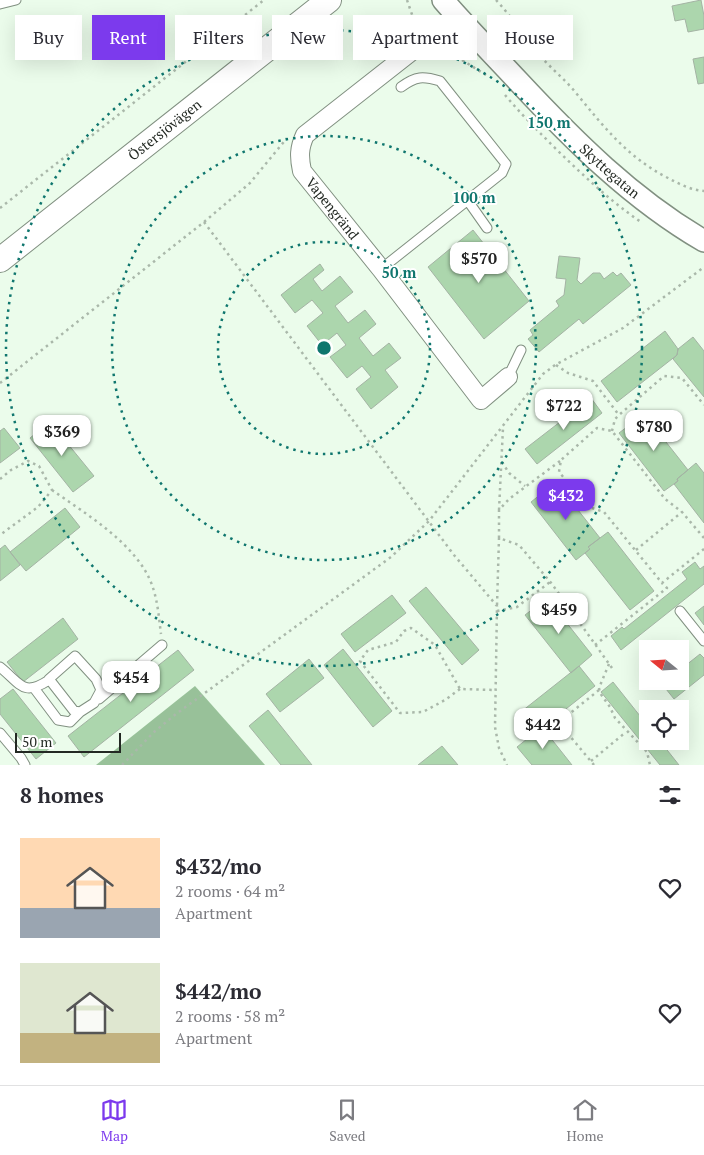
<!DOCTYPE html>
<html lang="en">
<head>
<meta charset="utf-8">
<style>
  :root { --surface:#fff; --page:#f2f2f3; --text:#2b2b33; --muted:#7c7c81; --line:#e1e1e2; --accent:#7c3aed }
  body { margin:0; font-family:"PT Serif",serif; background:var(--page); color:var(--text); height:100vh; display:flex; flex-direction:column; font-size:19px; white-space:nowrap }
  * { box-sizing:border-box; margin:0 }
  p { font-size:16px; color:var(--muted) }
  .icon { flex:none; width:28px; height:28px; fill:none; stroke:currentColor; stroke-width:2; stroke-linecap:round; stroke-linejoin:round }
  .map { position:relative; height:765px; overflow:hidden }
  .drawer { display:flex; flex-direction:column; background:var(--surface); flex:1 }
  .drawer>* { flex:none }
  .top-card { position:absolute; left:15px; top:15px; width:675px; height:45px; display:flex; gap:10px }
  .needle { width:32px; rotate:288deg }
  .fabs { position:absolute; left:639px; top:640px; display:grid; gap:10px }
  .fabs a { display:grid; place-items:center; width:50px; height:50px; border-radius:0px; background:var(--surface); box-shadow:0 5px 20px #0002; font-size:25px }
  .scale { position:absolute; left:15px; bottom:12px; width:106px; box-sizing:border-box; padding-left:5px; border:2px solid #232923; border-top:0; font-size:14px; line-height:18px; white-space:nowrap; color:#232923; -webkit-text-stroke:4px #fff; paint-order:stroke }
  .price { position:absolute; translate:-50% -42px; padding:0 11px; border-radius:10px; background:#fff; color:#222; font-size:16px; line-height:32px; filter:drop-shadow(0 1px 2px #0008) }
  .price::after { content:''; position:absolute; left:50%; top:30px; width:15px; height:11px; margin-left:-8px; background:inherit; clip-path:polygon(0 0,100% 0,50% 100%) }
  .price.selected { background:var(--accent); color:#fff }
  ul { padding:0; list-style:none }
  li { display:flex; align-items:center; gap:15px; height:125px; padding:0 20px }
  li span { display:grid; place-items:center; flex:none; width:140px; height:100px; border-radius:0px; color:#555 }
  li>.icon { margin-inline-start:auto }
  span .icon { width:60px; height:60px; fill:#fffc; stroke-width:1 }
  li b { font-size:21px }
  h2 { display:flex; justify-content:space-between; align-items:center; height:60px; padding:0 20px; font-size:21px }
  .tag { padding:0 18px; border-radius:0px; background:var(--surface); box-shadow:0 5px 20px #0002; font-size:18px; line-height:45px }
  .tag.selected { background:var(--accent); color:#fff }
  .tabs { display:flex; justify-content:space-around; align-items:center; height:70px; border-top:1px solid var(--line); background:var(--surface); font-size:14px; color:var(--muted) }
  .tabs a { display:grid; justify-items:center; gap:2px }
  .tabs .selected { color:var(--accent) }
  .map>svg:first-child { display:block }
  .forest { fill:#98c199 }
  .building { fill:#acd6ad; stroke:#a4b3a4 }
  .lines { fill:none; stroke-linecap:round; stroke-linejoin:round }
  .service-casing { stroke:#819081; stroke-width:11 }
  .minor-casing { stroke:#819081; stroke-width:20 }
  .tertiary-casing { stroke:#819081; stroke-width:24 }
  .secondary-casing { stroke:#819081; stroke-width:26 }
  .path { stroke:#aab8aa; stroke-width:2.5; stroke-dasharray:2.5 4; stroke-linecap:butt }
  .service { stroke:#fff; stroke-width:9 }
  .minor { stroke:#fff; stroke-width:18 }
  .tertiary { stroke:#fff; stroke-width:21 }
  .secondary { stroke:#fff; stroke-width:24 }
  .ring { fill:none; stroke:#0f766e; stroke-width:2.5; stroke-dasharray:2.5 5 }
  .labels { text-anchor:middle; stroke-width:4; stroke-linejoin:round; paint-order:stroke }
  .street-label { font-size:14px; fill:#232923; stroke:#fff }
  .centre { fill:#0f766e; stroke:#fff; stroke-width:2.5 }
  .ring-label { font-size:15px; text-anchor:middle; font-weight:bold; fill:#0f766e; stroke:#fff; stroke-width:4; stroke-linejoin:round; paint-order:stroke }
</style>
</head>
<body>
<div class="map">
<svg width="704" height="765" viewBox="0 0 704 765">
  <rect width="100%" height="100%" fill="#ebfceb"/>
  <path class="forest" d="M195,686L265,765H96Z"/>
  <path class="building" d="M701,0L704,16V29L688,32L685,19L675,21L672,6Z
    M704,57V83L698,84L693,59Z
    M473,230L529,301L484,339L428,267Z
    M559,256L580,258L577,280L581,284L593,273H600L604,279L613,272L617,276L621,273L631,285L583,324L579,319L539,352L528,339L533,335L530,330L559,306L556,301L564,295L566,279L556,278Z
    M320,264L324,270L313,279L322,291L340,276L353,292L335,306L348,323L365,310L376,324L359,338L373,356L389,343L401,358L385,370L398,387L371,409L356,389L371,377L362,366L347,378L330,357L346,345L337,333L322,345L307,326L323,313L312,300L295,313L281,295Z
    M665,331L678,349L677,355L617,402L601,381Z
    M693,337L704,351V397L673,359L677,355L678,349Z
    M591,398L602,413L537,464L525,449Z
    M644,414L688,470L677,479L678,481L664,491L619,433Z
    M50,422L94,476L73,492L30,438Z
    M4,428L20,448L0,463V431Z
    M696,463L704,473V523L674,484L678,481L677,479Z
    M556,482L600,538L588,547L590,549L576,560L531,502Z
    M65,508L80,527L26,571L10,552Z
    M608,532L654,591L630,610L585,553L590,549L588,547Z
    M5,545L20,565L0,581V549Z
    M695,562L700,569L704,566V584L621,650L611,636L622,627L624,629L687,579L682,572Z
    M426,587L479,650L462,665L409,601Z
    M392,595L406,613L355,652L341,634Z
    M547,598L592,655L571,673L525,615Z
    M704,606V625L695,613Z
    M63,618L78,639L23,682L7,662Z
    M343,649L392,711L373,727L324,665Z
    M178,650L194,670L84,757L68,736Z
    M700,654L704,658V675L674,699L662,684L666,681H680V670Z
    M309,659L324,678L280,712L266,694Z
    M579,666L595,686L533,735L517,715Z
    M613,682L648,726V741H660L679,765H660L601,692Z
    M13,689L56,743L36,759L0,714V699Z
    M268,710L312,765H281L249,726Z
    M542,727L572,765H532L517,747Z
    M442,746L458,765H418Z"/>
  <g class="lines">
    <g class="service-casing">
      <path id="service" d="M0,4L16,0
        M468,201L487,228
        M381,269L502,173L506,164L440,81C423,76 416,76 401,87
        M508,377L521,350
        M680,611L704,641
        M0,667C21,684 23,697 49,680V679L75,656L96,679L101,690L94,703L80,712L74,711L49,679
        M34,688L58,720L70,722L80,712
        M99,699L162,645
        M0,733L21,758L25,765"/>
    </g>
    <g class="minor-casing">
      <g id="minor">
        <path id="s1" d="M456,15L426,40L305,135C299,148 299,157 302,171L381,269L481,400L508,377"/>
      </g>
    </g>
    <g class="tertiary-casing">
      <g id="tertiary">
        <path id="s2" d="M443,0C467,28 493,54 518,81C574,141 632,199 704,241"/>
      </g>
    </g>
    <g class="secondary-casing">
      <g id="secondary">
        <path id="s3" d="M0,260L329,0"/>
      </g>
    </g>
    <path class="path" d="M407,0L417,29
      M496,0C512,17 524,36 539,54C550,68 565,79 576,93C604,127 627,157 668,178C679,184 691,190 704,191
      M438,50L462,60L486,75
      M505,95C521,114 538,131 556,149C583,175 610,201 641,222
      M0,208L264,0
      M204,222L454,555L497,606L495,727L499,748L507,765
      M556,365L568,373L593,381L619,415
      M0,383L204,222L250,183L287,138
      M612,431L615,419L619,415L664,376L682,378L704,405
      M560,461L509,499L499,510V538L519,545L552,584L612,668
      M502,462L509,473L525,486
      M0,479L11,470L28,461L39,466L52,490L38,507L0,535
      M52,490C86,514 140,546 153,588C158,603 159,619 161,634
      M499,510L503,428
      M704,538L682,512L665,499L612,431L597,428L561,460L559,472L589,507L604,512L662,583L704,549
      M636,550L682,512
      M497,605L499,538
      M497,611L517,607L550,582
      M595,645L667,588L662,583
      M609,664L599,688L600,693L610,707L615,718L647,752L650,765
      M460,689L445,700L423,712L400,713L360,661L368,650L396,642L404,631L411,628L435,645L460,689L495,690
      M591,761L626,732
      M122,765L154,732L176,714L391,557L429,521L543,374L555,365L623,328L704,267
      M594,765L564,729L568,725L563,719L599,690"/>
    <use href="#service" class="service"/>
    <use href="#minor" class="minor"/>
    <use href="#tertiary" class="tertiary"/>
    <use href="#secondary" class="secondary"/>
  </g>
  <g class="ring">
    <circle cx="324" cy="348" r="106"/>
    <circle cx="324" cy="348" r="212"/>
    <circle cx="324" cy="348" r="318"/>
  </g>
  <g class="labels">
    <g class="street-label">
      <text dy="5" stroke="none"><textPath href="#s3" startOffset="210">Östersjövägen</textPath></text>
      <text dy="5" stroke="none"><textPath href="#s2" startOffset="239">Skyttegatan</textPath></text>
      <text dy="5" stroke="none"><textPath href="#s1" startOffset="278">Vapengränd</textPath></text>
    </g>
  </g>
  <circle cx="324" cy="348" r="8" class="centre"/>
  <g class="ring-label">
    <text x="549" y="128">150 m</text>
    <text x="474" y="203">100 m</text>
    <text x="399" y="278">50 m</text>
  </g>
</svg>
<div class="fabs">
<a><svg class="needle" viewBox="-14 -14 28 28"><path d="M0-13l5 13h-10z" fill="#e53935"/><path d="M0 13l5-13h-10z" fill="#7c7c81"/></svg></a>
<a><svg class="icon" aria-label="locate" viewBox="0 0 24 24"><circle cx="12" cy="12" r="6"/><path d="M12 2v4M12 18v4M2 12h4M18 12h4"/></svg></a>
</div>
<div class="scale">50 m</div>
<b class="price" style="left:479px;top:284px">$570</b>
<b class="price" style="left:564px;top:431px">$722</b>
<b class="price" style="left:654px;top:452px">$780</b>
<b class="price" style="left:62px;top:457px">$369</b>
<b class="price selected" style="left:566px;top:521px">$432</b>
<b class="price" style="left:559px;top:635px">$459</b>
<b class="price" style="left:131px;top:703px">$454</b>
<b class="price" style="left:543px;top:750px">$442</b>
<div class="top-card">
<a class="tag">Buy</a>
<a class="tag selected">Rent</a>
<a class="tag">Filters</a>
<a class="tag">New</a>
<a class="tag">Apartment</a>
<a class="tag">House</a>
</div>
</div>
<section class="drawer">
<h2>8 homes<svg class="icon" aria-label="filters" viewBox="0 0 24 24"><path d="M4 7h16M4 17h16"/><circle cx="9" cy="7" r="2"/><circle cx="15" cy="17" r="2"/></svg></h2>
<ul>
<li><span style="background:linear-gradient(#ffd9b3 70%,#9aa5b1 0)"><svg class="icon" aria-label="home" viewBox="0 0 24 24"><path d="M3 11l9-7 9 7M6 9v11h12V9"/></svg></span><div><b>$432/mo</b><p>2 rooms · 64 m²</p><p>Apartment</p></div><svg class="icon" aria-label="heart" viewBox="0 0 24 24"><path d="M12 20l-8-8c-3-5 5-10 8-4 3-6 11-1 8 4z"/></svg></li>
<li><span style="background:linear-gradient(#dfe7d0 70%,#c2b280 0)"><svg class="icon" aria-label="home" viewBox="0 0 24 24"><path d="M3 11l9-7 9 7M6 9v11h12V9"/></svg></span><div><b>$442/mo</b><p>2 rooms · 58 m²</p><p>Apartment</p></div><svg class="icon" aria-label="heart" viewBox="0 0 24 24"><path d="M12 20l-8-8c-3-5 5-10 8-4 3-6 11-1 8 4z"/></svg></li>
</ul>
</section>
<nav class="tabs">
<a class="selected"><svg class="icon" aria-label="map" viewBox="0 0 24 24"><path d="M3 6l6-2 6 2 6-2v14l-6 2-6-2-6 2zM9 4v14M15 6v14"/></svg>Map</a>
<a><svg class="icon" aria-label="saved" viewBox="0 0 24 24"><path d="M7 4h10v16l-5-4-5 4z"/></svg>Saved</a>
<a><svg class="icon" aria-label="home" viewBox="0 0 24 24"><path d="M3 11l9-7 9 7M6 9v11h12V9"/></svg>Home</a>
</nav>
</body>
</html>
